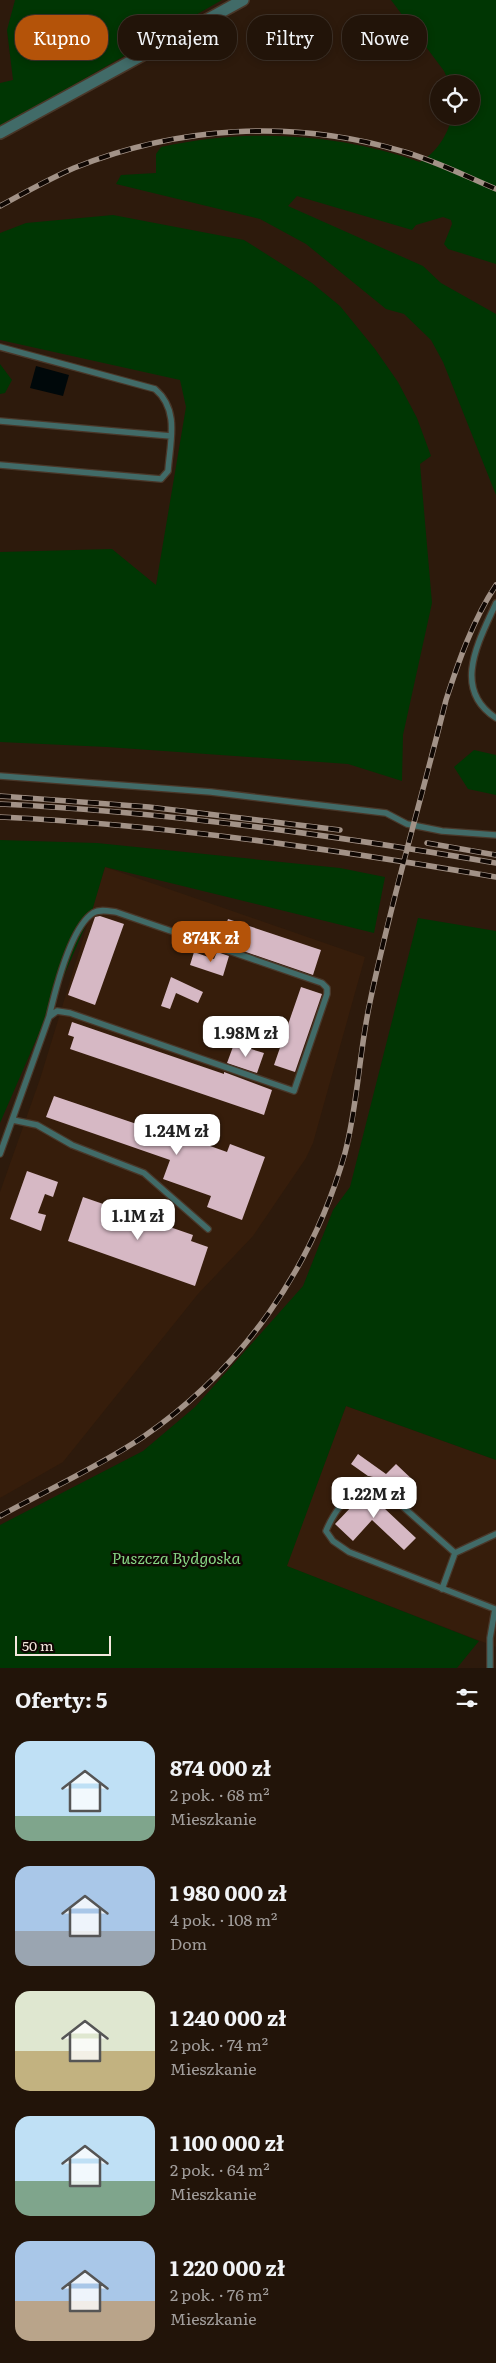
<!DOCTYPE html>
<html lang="pl">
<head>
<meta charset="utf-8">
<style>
  :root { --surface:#221409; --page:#2e2117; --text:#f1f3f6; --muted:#a29e9c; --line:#3f332a; --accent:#b45309 }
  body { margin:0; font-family:Literata,serif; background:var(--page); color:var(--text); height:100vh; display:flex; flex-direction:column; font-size:19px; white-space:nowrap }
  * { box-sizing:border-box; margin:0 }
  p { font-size:16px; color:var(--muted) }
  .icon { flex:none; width:28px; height:28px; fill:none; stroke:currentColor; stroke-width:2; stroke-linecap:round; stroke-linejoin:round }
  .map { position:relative; height:1668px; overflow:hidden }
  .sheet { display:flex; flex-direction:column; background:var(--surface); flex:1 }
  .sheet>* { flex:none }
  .hud { position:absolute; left:15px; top:15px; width:466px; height:45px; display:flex; gap:10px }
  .tools { position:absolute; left:430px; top:75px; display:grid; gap:10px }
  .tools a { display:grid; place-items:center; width:50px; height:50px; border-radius:50%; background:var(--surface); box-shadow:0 2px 8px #0003,0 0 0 1px var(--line); font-size:25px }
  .scale { position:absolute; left:15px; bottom:12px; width:96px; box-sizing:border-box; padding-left:5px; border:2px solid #f5e7de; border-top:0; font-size:14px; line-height:18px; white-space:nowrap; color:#f5e7de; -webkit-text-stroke:4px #0f0703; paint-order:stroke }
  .price { position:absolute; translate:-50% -42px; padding:0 11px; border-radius:10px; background:#fff; color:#222; font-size:16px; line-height:32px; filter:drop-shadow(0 1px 2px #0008) }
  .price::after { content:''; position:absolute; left:50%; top:30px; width:15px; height:11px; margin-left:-8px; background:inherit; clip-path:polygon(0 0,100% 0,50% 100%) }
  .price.active { background:var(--accent); color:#fff }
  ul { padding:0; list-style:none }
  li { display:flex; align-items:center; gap:15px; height:125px; padding:0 15px }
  li span { display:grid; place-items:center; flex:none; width:140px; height:100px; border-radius:15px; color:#555 }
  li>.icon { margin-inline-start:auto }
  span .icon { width:60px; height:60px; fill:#fffc; stroke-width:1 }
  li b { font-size:21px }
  h2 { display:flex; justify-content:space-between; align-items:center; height:60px; padding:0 15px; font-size:21px }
  .pill { padding:0 18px; border-radius:20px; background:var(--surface); box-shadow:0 2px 8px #0003,0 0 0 1px var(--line); font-size:18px; line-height:45px }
  .pill.active { background:var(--accent); color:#fff }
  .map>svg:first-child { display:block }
  .built { fill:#361d0b }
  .green { fill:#003603 }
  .water { fill:#00080a }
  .building { fill:#d6b8c4 }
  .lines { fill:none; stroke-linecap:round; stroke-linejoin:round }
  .lane-casing { stroke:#493729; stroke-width:8 }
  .street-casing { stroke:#493729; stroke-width:14 }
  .lane { stroke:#416b68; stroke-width:5.5 }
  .street { stroke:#416b68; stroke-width:11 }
  .rail-casing { stroke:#a29287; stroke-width:5.5 }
  .rail { stroke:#0f0703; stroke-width:4; stroke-dasharray:11; stroke-linecap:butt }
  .labels { text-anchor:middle; stroke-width:5; stroke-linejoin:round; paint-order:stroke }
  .park-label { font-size:16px; font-style:italic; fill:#87d584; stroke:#0f0703 }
</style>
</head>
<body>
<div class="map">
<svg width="496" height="1668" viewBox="0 0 496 1668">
  <rect width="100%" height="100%" fill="#2d1a0c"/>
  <path class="built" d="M105,867L365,957L313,1143L306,1158L253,1236L198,1294L63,1462L0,1498V1192L40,1079Z
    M346,1406L496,1460V1647L286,1566Z"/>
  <path class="green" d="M15,0H222L0,127V83L13,80L7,30Z
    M391,0H496V264L448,249L444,244L452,224L451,220L443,217L416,225L412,230L297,196L288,206L423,266L441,283L496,314V495L443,362L431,340L404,314L386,309L306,244L260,219L116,184L121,175L156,173V154L161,147C248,128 337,133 420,162C436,153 448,135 452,116H471V84H450L444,71Z
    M113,215L244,240L312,283L340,306L375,349L398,382L417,418L431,456L420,464L432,603L403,735L402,781L348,764L107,747L0,742V552L112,549L156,585L186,407L180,380L0,340V233L26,223Z
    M0,364L12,380L5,393L0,394Z
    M474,750L496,755V795L468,789L454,767Z
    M0,840L97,843L340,868L385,877L374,933L105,867L92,911L0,1123Z
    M418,918L496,931V1460L346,1406L287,1566L479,1641L457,1668H0V1525L143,1451L195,1407L303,1286L333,1210L350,1187Z"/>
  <path class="water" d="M36,366L69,375L63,396L30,388Z"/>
  <path class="building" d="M100,916L124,924L95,1005L68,995L95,917Z
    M228,919L321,950L313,975L220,943Z
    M194,952L214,959L217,952L229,956L223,976L190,965Z
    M171,977L203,992L198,1003L176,993L170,1009L161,1006Z
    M301,987L322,994L295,1072L274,1065Z
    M72,1022L224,1074V1072L272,1090L264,1115L70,1049L74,1037L68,1035Z
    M234,1044L264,1053L257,1073L227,1063Z
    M54,1096L178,1138L179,1135L227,1152L230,1144L265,1157L242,1220L207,1207L211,1196L163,1179L170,1160L46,1117Z
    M27,1171L58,1182L53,1197L45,1194L38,1213L46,1215L41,1231L10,1219Z
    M83,1197L193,1235L191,1241L208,1247L195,1286L68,1241Z
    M358,1454L386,1474L396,1464L416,1483L402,1498L378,1478L368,1476L351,1464Z
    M371,1486L390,1502L384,1508L416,1538L404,1550L372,1520L353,1541L335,1524Z"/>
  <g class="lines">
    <g class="lane-casing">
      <path id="lane" d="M0,347L155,389C180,410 170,442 168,471L161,479L0,465
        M0,421L171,436
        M496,603C479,641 451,689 496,718
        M0,776L211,792L386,813L407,824L442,831L496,835
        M13,1120L37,1125L72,1145L144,1173L208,1229
        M0,1154L49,1017L57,1011L70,1013L294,1091L327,994V988L322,983L116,912C108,911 100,909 93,913C70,928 55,991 49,1017
        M455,1553L496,1534
        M442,1589L455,1553L375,1482L366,1480C350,1491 333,1513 326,1531L333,1541L349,1552L495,1609L490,1638V1668"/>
    </g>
    <g class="street-casing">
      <path id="street" d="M0,133L243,0"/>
    </g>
    <use href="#lane" class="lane"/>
    <use href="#street" class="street"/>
    <g class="rail-casing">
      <path id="rail" d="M0,206C24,193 49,179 74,168C178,126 293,119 401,151C434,160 465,176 496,189
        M0,796L149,807L340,830
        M0,804C167,812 332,835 496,863
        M0,817C167,825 332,849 496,877
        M427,843L496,855
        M0,1516C47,1490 98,1467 143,1437C242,1369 312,1269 345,1153C358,1104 359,1052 370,1002C391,901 421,801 446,700C459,660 473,620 496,585"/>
    </g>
    <use href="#rail" class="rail"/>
  </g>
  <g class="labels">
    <g class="park-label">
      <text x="176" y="1564">Puszcza Bydgoska</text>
    </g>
  </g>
</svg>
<div class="tools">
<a><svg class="icon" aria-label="locate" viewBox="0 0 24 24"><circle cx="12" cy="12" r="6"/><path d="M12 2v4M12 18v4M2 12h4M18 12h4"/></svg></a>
</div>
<div class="scale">50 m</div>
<b class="price active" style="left:211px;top:963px">874K zł</b>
<b class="price" style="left:246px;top:1058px">1.98M zł</b>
<b class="price" style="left:177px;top:1156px">1.24M zł</b>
<b class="price" style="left:138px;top:1241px">1.1M zł</b>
<b class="price" style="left:374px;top:1519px">1.22M zł</b>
<div class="hud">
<a class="pill active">Kupno</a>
<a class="pill">Wynajem</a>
<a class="pill">Filtry</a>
<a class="pill">Nowe</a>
</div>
</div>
<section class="sheet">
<h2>Oferty: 5<svg class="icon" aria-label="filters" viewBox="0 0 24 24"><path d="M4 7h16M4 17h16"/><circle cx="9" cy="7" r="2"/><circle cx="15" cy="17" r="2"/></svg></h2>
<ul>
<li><span style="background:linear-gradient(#bfe0f5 75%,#7fa58c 0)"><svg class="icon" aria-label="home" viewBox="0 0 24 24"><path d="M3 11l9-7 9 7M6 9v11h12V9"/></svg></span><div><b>874 000 zł</b><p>2 pok. · 68 m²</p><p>Mieszkanie</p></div></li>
<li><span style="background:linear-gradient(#a9c7e8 65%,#9aa5b1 0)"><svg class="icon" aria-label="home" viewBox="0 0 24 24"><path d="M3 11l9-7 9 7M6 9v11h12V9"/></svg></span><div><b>1 980 000 zł</b><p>4 pok. · 108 m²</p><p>Dom</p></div></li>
<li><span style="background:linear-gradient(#dfe7d0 60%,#c2b280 0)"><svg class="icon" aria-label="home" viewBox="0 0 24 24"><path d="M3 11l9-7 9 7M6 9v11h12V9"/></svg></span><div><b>1 240 000 zł</b><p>2 pok. · 74 m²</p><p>Mieszkanie</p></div></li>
<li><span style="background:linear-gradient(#bfe0f5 65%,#7fa58c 0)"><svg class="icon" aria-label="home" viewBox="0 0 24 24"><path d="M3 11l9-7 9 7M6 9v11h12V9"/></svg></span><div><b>1 100 000 zł</b><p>2 pok. · 64 m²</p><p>Mieszkanie</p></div></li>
<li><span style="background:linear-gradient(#a9c7e8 60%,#b9a48a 0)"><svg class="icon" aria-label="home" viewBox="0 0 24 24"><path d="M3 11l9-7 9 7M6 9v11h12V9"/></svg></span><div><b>1 220 000 zł</b><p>2 pok. · 76 m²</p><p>Mieszkanie</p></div></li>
</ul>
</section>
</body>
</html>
